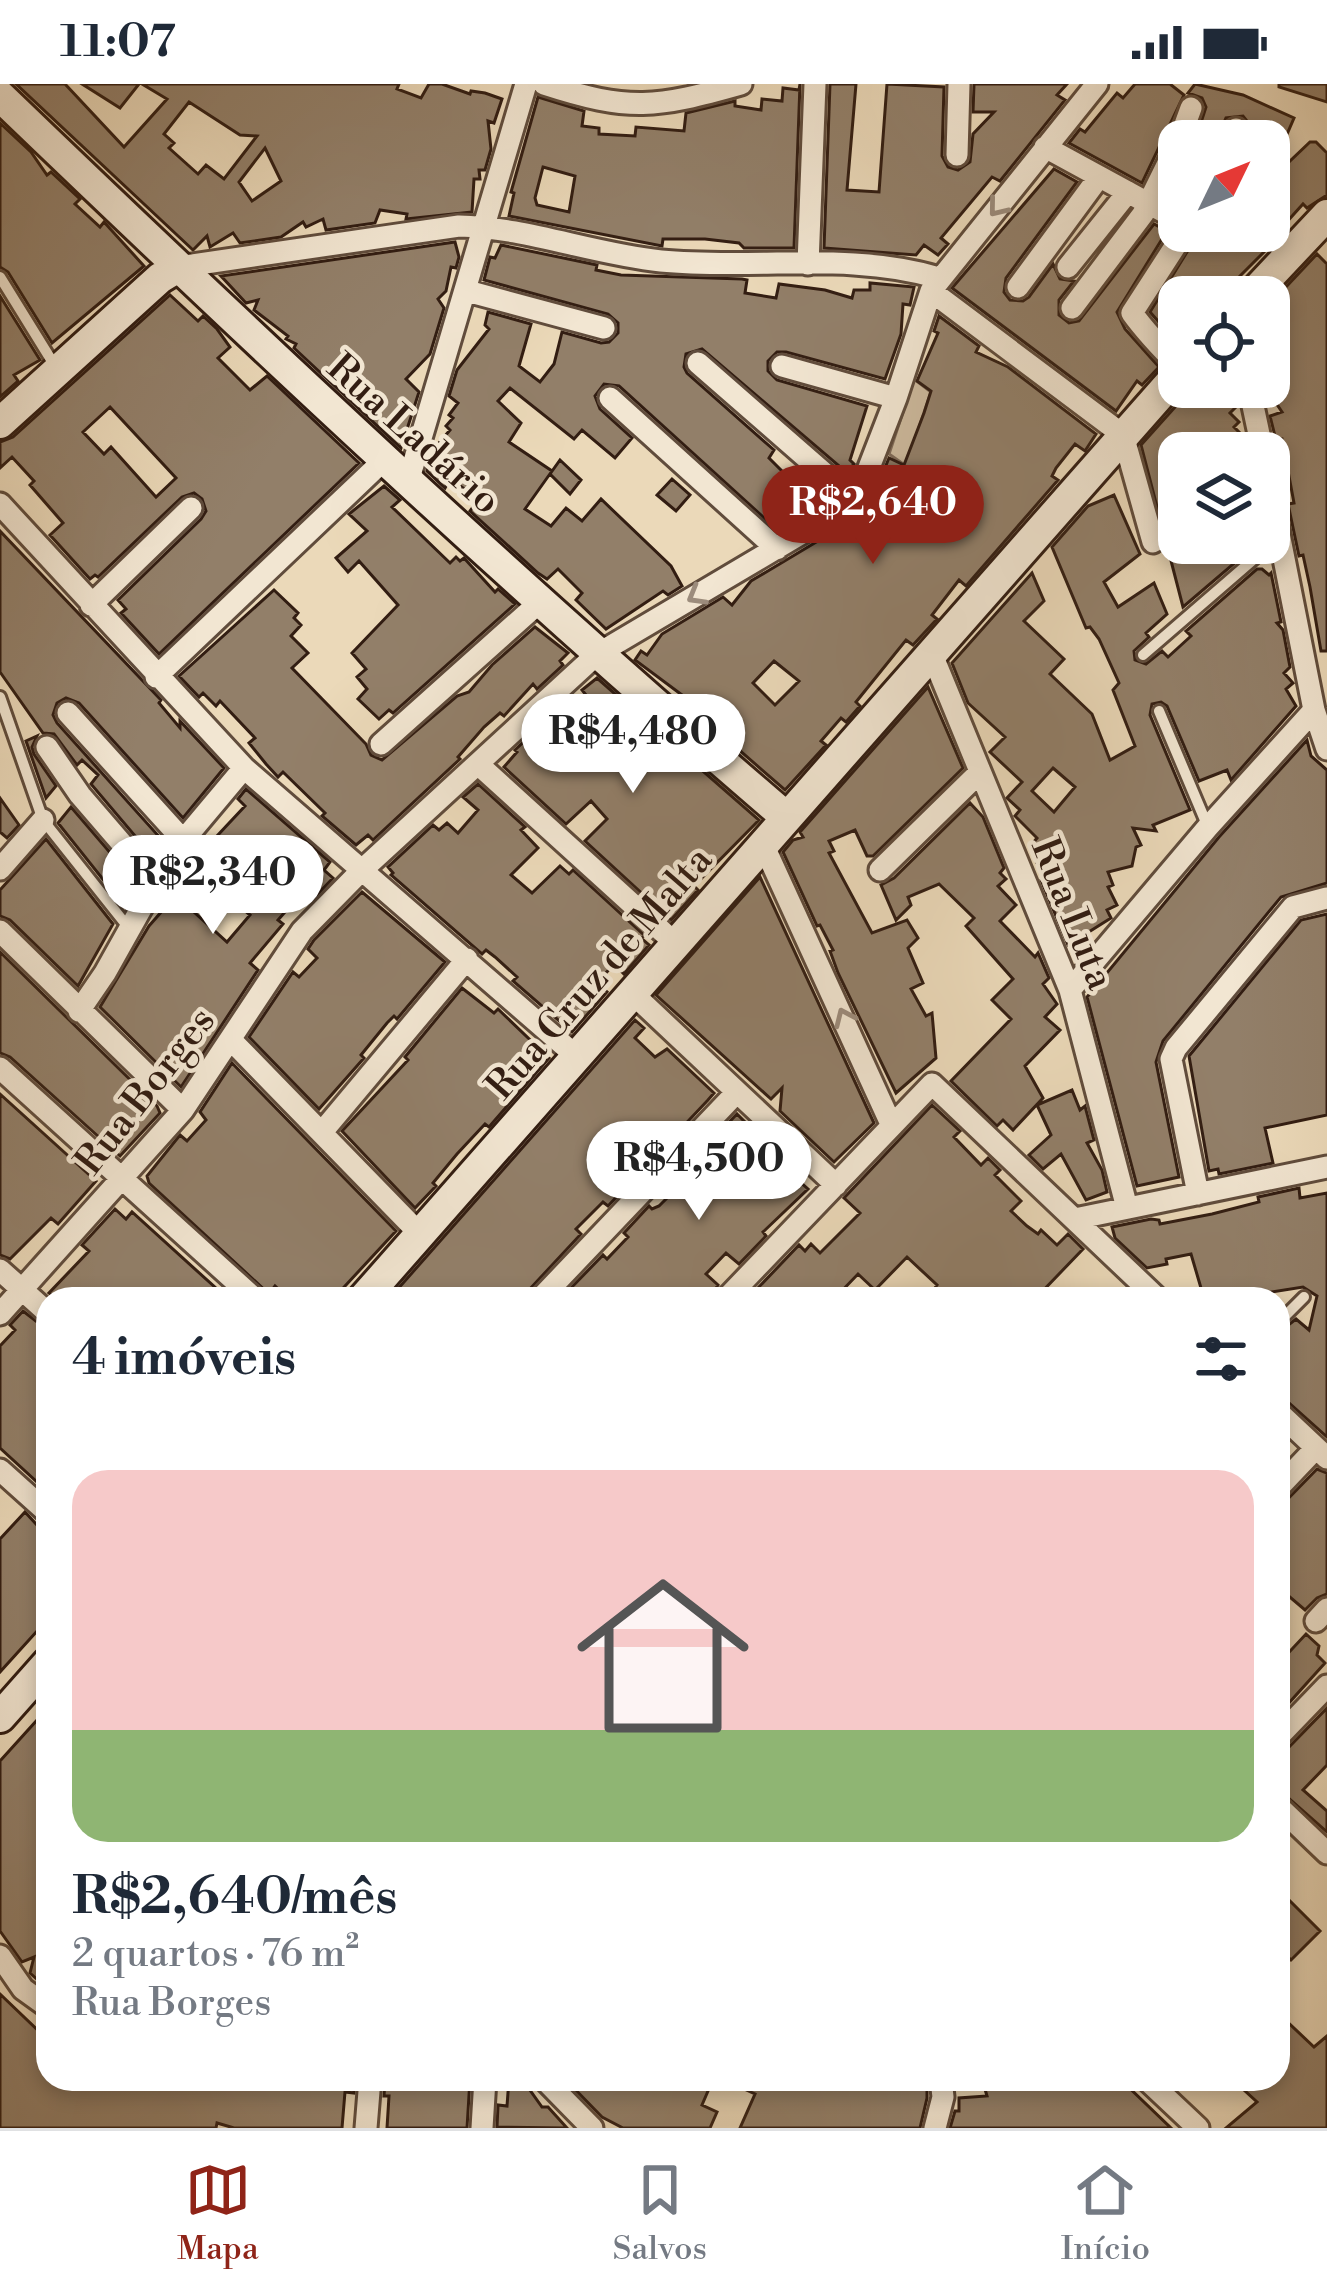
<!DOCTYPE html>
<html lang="pt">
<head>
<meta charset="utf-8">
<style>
  :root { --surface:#fff; --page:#f6f6f7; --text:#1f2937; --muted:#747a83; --line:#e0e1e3; --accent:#8f2418 }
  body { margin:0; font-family:"Libre Bodoni",serif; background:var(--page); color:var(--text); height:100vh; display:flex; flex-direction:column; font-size:45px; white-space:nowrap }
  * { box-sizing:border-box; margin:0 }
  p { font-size:39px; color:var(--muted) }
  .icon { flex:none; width:66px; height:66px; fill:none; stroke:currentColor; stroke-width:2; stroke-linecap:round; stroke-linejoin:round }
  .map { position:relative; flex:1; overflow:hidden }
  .side { position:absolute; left:36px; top:1203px; width:1254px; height:804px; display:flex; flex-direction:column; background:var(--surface); border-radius:36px; box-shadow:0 6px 18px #0003 }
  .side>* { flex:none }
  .needle { width:78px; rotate:47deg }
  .controls { position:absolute; left:1158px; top:36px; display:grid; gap:24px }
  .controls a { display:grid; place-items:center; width:132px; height:132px; border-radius:24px; background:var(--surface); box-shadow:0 6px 18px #0003; font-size:60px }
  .price { position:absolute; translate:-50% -102px; padding:0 27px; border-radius:42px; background:#fff; color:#222; font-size:39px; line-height:78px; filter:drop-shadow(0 3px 6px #0008) }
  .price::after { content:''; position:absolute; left:50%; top:72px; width:36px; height:27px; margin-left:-18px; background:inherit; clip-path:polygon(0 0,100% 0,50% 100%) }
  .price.current { background:var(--accent); color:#fff }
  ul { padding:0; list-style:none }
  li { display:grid; align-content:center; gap:24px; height:636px; padding:0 36px }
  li+li { border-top:3px solid var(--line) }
  li span { display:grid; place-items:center; height:372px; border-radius:36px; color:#555 }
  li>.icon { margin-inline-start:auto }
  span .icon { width:216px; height:216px; fill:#fffc; stroke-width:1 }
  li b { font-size:51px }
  h2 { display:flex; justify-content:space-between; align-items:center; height:144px; padding:0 36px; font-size:51px }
  .status { display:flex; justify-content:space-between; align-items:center; height:84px; padding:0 60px; background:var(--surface); direction:ltr }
  .status svg { height:33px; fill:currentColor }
  .menu { display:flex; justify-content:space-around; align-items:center; height:168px; border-top:3px solid var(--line); background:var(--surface); font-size:33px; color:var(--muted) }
  .menu a { display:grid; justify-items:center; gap:6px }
  .menu .current { color:var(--accent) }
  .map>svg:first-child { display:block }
  .green { fill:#ccb99d; stroke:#7f6b58; stroke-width:3 }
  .building { fill:#927f69; stroke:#321d12; stroke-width:3; fill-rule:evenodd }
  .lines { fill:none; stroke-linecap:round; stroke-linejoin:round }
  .lane-casing { stroke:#604c3c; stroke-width:16 }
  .street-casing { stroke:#604c3c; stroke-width:27 }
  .secondary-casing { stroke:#321d12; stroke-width:36 }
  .lane { stroke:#f2e6d2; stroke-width:10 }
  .street { stroke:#f2e6d2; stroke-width:21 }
  .secondary { stroke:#f2e6d2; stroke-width:30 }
  .oneway { stroke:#9c8c7c }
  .labels { text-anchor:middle; stroke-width:9; stroke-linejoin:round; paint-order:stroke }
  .street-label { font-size:39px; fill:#321d12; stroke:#f2e6d2 }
</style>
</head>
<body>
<div class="status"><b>11:07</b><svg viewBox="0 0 49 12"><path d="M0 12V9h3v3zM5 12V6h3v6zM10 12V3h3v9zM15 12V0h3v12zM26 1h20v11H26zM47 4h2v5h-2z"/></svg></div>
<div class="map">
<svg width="1327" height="2044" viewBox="0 0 1327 2044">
  <rect width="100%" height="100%" fill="#ebd9b9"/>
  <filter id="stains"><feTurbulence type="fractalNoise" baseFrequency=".00167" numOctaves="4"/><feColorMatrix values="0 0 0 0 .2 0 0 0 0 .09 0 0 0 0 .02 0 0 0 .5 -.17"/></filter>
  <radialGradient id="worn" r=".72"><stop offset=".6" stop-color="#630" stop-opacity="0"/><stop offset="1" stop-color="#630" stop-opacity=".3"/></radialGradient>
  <path class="green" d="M914,295L931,308L906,382L889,370Z"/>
  <path class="building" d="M16,0H65L124,63L167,15L142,0H399L397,5L421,14L429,0H442L470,10L471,7L485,9L502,15L494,39L488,37L491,65L485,86H479L480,95H474L472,128L406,135L407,130L380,126L375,139L326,146L323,135L306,143L303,138L281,153L240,159L233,149L210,163L207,152L193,166ZM189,18L240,51L257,52L224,95L206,81L198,90L169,64L174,59L164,50ZM265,64L281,97L252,117L239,98Z
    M82,0H139L120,24Z
    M800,0L794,164H744L739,159L705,155H663L662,162L509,132L514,109L511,108L538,13L584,27L582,42L599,44V50L635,52L636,43L684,47L686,29L735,17V22L761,26L762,15L782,17L783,4L799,6ZM543,83L575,92L569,128L537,121L535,114Z
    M830,0H856L847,106L879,108L887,0L944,3L942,72L948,83L958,86L970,78L973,50L994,28H973L974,0H1067L1057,11L1065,16L1000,97L992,93L941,154L948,160L938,171L924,161L916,171L824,164Z
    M1135,0H1170L1184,11L1142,99L1069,59L1080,45L1085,48L1117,9L1123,14Z
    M1195,0L1243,11L1294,34L1269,92V57H1247L1251,42L1243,32L1226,34L1216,57L1205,52L1202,57H1195L1206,23L1202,14L1188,9Z
    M1279,0H1327V18L1279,3Z
    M0,39L31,68L47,91L51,88L80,115L75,120L100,143L104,138L144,182L52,259L8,188L0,183Z
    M1310,58H1316L1327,69V111L1307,124L1303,120L1284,141L1288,144L1219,213H1179V261L1150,228L1200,147H1269V97Z
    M1054,85L1077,98L1006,194L1004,208L1010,216L1023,217L1029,213L1053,180L1060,195L1074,197L1059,216V231L1069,239L1079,237L1154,140L1167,147L1117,228L1125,245L1159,283L1142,301L1137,297L1116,327L952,204Z
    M455,158L459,173L456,184L451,183L446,207L438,215L444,224L430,270L406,295L419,308L401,364L294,264L296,260L286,255L288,252L254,226L258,216L246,219L221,192Z
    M501,161L597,181L596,186L621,191L742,195L747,196L745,209L776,214L779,200L825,206L852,214L854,206H870V199L914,203L910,221L903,220L901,250L885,295L786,268H777L768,277V287L777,296L867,322L850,376L854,380L846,388L702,265L686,270L684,283L687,289L774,366L769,374L803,408L788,426L792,430L772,441L619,302L604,300L595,312L600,325L632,354L615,374L582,346L574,355L510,304L498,317L521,339L509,358L552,387L525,425L551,442L566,424L582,437L601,415L671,482L682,502L668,511L663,507L606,545L576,516L582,509L558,485L547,495L538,489L470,427L479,415L450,395L445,404L427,387L433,366L450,346L446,342L453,334L449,331L458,319L449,312L457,286L489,245L485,241L488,228L531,240L519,282L540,298L554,280L562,248L601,259L609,258L618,249V239L608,230L484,196L490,173L495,174Z
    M1317,170L1327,180V567H1321L1310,503L1303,471L1299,472L1288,420L1294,419L1282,355L1276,356L1270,332L1282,328L1274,316L1278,313L1269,293V221Z
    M170,211L198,237L203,232L217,245L230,263L218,274L250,306L267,292L359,379L159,570L121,529L126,525L118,516L201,435L206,427L202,415L194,409L182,413L98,493L95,491L90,495L50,451L63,439L30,401L34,397L12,373L0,384V358L13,353ZM110,323L176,394L156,413L111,363L104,370L83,348Z
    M0,212L40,276L14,291L18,297L0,313Z
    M939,232L979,262L976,268L1008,283L1096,350L1085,367L1075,360L1056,384L1052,392L1058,396L966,502L959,496L932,531L937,535L913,561L906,556L856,618L860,622L846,638L841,634L821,657L826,661L785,706L683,617L686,614L635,576L641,567L647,571L662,550L723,513L732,521L751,497L858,433L863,437L890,400L882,391L889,374L904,381L924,329L931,307L917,297L938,249L934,247ZM774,577L799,597L775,621L753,599Z
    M1193,303H1234L1225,313L1235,324L1230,329L1239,338L1234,343L1244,353L1248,369H1179V459H1249L1239,467L1244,471L1183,523L1141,361Z
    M560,376L581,396L570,410L550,390Z
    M672,395L690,411L676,427L657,411Z
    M384,402L400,416L392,423L450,479L456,473L460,477L464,474L495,508L498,505L515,520L393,629L389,626L379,635L358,615L367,605L357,593L366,585L352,569L398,521L359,477L348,488L336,474L367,447L349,430Z
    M1114,411L1140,470L1104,498L1118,523L1154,499L1167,530L1146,549L1149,553L1134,567L1135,576L1146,580L1162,567L1168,573L1191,552L1186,547L1257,485H1262L1269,491L1271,489L1281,538L1277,539L1283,546L1290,583L1284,589L1293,599L1286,605L1296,622L1231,696L1227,686L1199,697L1167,622L1161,618L1152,620L1150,631L1190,726L1153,741L1156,747L1133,744L1141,761L1136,763L1132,782L1108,788L1113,801L1108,803L1117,821L1107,826L1111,834L1068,861L1041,796L1048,788L1037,779L1041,774L1034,768L1038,764L1033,759L1037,754L1015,732L1020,726L1007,714L1022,698L990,668L1005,653L968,619L952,579L1032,489L1044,517L1024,537L1064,575L1050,590L1092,630L1110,676L1135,662L1113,606L1119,599L1099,555L1090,543L1086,544L1052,463L1088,422ZM1053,684L1075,703L1054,728L1032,707Z
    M0,447L161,616L159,619L180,644V637L224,684L183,734L79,619L66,614L57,619L53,631L57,639L163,757L152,772L91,700L98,691L82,676L77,681L54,650L43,649L0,588Z
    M274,506L298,529L294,534L301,541L291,552L308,569L292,584L366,660L371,671L382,676L457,612L469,608L492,581L535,543L568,569L560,577L563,581L537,605L533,600L504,632L500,629L484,643L458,673L460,675L373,756L368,751L356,761L322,732L325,729L283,688L278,693L266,680L249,659L255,654L220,617L216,622L203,609L199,613L179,592Z
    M597,594L671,659L668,662L692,684L696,681L759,736L694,802L698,806L671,836L585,757L607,735L591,717L566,740L504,683L517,668L515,666L550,633L557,639L566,633L586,611L582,606Z
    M928,603L963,684L873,772H867L855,746L829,757L834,767L829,769L872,849L907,836L918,854L908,864L923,899L911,905L926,932L932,929L936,974L896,1009L838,889L830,867L833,866L820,841L817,842L783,768L793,756L803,753L800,748Z
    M37,652L32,663L34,670L56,702L46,714L26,657Z
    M1307,656L1311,672L1327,686V799L1281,813L1163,957L1156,978L1179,1093L1137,1102L1087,913L1219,753Z
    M478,700L525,743L521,746L538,764L511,791L532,809L560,782L569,790L573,786L645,852L640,853L649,861L624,890L614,880L597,899L607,908L572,948L513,897L517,893L495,873L486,866L482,870L391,791L393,789L388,783L433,741L439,746L447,739L458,749L478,726L463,713Z
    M246,705L330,778L324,786L333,794L312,816L304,810L298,813L278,836L283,840L250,879L258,886L181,1003L100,923L149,842L177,810L170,803L173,799L245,722L238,715ZM213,799L250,831L227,858L194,828Z
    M0,714L19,741L7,754L0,748Z
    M970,719L983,733L1004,784L1000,789L1006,795L998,802L1016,821L1000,837L1035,873L1038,869L1049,894L1043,900L1057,920L1045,933L1060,946L1025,982L1043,1014L1013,1046L1003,1036L997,1042L951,997L1011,935L992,916L1013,895L966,842L974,834L939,800L908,813L911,821L896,836L881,801L894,794Z
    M71,723L137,800L125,823L58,739Z
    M46,755L113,840L78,902L10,836L0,832V806Z
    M760,793L874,1039L834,1078L780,1027L782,1004L771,1015L656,911Z
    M362,808L445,878L397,935L394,932L387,939L361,971L364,974L319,1025L249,953L293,888L299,893L317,874L308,865L314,856Z
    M1327,830V1031L1265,1044L1273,1079L1219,1090L1218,1085L1209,1087L1189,972L1301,836Z
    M0,868L157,1022L160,1029L120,1072L10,973L0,969Z
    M462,904L494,929L498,925L549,974L489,1043L485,1040L457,1070L433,1099L436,1102L415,1124L342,1047L408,976L405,973Z
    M635,936L644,944L635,954L655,973L667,965L714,1009L708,1016L608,1122L603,1118L576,1145L581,1150L528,1207L525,1205L515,1215H389Z
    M232,979L396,1147L333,1215H289L275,1202L269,1210L149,1099L147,1092L180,1051L187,1057L206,1036L200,1028Z
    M1072,1006L1080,1026L1085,1022L1094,1056L1087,1059L1102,1086L1107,1108L1086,1116L1061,1070L1043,1085L1029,1071L1051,1051L1037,1021Z
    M0,1010L96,1097L58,1140L51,1134L10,1175L0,1171Z
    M932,1021L960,1047L954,1053L981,1081L988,1074L1000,1086L995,1091L1021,1117L1011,1127L1027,1142L1038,1150L1041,1146L1057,1161L1068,1150L1083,1165L1035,1215H927L937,1201L907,1173L875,1206L858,1190L834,1215H762L757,1205L799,1161L805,1167L811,1160L820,1169L860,1129L844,1114Z
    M737,1030L747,1040L743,1044L764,1064L768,1059L792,1080L787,1086L808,1105L763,1148L766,1152L739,1180L726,1169L706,1190L718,1201L709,1215H578L569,1206L603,1171L607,1175L628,1153L624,1149L649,1122L652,1125L659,1122L687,1094L681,1088Z
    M1299,1104L1300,1114L1327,1109V1353L1278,1309V1249L1296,1235L1309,1246L1317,1212L1303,1203L1266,1209L1273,1215H1179L1201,1204L1191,1170L1166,1175L1167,1180L1147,1184L1115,1154L1112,1143L1151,1135L1159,1136L1160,1140L1212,1130L1259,1118L1258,1113Z
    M115,1125L126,1135L132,1128L228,1215H56L49,1209L89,1167L82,1161Z
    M23,1227L45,1244L42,1247L48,1252V1408L0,1364V1262L15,1246L10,1241Z
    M1317,1385L1327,1389V1510L1317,1514L1305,1526L1278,1503V1425Z
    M25,1428L48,1453V1535L0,1588V1455Z
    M1306,1550L1319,1562L1317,1571L1325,1579L1278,1631V1580Z
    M48,1624V1905L30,1889L34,1873L22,1878L0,1847V1677Z
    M1327,1624V1681L1303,1706L1327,1727V1748L1278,1705V1668L1289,1663Z
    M1288,1815L1320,1847L1291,1876L1278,1863V1825Z
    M0,1910L48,1956V1995H355L354,2009L345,2008L342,2044H234L217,2039L216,2044H0Z
    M1278,1929L1314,1963L1327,1952V2044H1226L1257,2018L1232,1995H1278Z
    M385,1995H470L467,2044H387L389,2012H384Z
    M509,1995H522L542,2023H548L567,2044L497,2043L498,2021L507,2022Z
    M565,1995H701L711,2000L702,2021L717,2028L710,2044H623L602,2033Z
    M722,1995H914L917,2004L927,2002V2014L920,2044H740L755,2010Z
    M982,1995H1091L1100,2004L1109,1995H1120L1171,2044H950L955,2027H959V2014L987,2012Z"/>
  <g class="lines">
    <g class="lane-casing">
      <path id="lane" d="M0,193L55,282
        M1143,571L1277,455
        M0,613L43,736L128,843
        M1159,627L1208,743
        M1278,1239L1304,1213"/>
    </g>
    <g class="street-casing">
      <path id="street" d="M544,0C630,28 656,24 741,0
        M1179,57L1191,24
        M1231,57L1236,45
        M1045,63L1179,136
        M957,71L959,0
        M808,180L815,0
        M178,183L459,142C524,143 593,170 661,177C753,186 850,167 939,194
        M1068,183L1128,108
        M1018,203L1099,93
        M467,207L604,244
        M931,207L1123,351L1153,458
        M1072,224L1143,130L1179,57
        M698,279L856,417
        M782,282L896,314
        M1179,282C1161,264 1145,247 1132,229L1185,147
        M1249,303L1263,369
        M610,314L777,465
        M408,398L526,0
        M1269,399L1314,626L1327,665
        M0,420L244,684L575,971
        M91,521L191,424
        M931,568L1070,906L1127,1124
        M156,593L384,376
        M68,629L182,755
        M381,660L541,517
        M47,663L80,711L155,798
        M479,681L675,859
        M763,760L891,1040
        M0,785L43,736
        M880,786L979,689
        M0,847L183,1026
        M1070,906L1208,743L1314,626
        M632,909L836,1101
        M79,927L105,889L171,771L244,684
        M232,957L420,1150
        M0,984L255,1215
        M322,1048L467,875
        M1198,1110L1171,975L1176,964L1293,823L1327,814
        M1075,1135L1327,1083
        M0,1186L48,1229
        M540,1215L737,1008
        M726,1215L932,1000L1158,1215
        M0,1230L183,1026L302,847L361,787L596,571L856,417L896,314L931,207L1097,0
        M1278,1328L1327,1374
        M0,1386L48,1429
        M1278,1404L1316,1364
        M1316,1537L1327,1525
        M1278,1653L1327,1602
        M1278,1722L1327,1769
        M0,1872L23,1905L48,1923
        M544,1995L592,2044
        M1146,1995L1198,2044
        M366,2044L370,1995
        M482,2044L485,1995
        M935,2044L943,2013L941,1995"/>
    </g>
    <g class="secondary-casing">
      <path id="secondary" d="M0,12C257,259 516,502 786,733
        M1250,213L1327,131
        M0,339L160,194L178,183
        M363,1215L1179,289
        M0,1633L48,1579"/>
    </g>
    <use href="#lane" class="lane"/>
    <use href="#street" class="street"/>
    <use href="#secondary" class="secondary"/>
  </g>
  <defs><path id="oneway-chevron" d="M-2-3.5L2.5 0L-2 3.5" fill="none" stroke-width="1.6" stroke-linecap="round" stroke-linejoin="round" transform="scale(3)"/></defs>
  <g class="oneway">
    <use href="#oneway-chevron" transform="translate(997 124) rotate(129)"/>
    <use href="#oneway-chevron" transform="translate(696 512) rotate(150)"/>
    <use href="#oneway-chevron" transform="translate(844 933) rotate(-114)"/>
  </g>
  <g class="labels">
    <g class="street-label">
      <text transform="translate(415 349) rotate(42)" y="14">Rua Ladário</text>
      <text transform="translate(1074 829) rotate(68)" y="14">Rua Luta</text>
      <text transform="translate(598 888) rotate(-49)" y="14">Rua Cruz de Malta</text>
      <text transform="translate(144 1006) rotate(-52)" y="14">Rua Borges</text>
    </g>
  </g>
  <rect width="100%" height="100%" filter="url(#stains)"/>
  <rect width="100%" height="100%" fill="url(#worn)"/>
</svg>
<div class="controls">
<a><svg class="needle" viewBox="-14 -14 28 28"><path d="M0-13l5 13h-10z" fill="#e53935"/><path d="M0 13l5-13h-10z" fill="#747a83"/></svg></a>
<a><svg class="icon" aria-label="locate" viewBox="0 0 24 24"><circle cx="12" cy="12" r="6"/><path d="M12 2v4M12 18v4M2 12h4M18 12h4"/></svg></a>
<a><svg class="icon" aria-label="layers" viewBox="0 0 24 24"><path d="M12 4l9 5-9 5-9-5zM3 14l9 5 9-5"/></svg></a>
</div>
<b class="price current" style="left:873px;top:483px">R$2,640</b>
<b class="price" style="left:633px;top:712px">R$4,480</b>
<b class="price" style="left:213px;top:853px">R$2,340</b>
<b class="price" style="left:699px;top:1139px">R$4,500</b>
<section class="side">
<h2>4 imóveis<svg class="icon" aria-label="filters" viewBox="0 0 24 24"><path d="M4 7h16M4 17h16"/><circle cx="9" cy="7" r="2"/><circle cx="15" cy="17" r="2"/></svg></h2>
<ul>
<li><span style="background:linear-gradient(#f6c9c9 70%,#8fb573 0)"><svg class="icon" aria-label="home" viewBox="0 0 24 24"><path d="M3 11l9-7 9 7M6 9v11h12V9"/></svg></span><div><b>R$2,640/mês</b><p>2 quartos · 76 m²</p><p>Rua Borges</p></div></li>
</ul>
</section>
</div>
<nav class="menu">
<a class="current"><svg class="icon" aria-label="map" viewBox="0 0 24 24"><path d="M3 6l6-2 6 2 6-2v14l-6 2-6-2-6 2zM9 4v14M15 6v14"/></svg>Mapa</a>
<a><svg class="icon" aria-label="saved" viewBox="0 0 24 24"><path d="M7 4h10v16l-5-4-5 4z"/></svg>Salvos</a>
<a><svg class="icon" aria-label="home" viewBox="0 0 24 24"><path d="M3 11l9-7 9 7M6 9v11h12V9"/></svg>Início</a>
</nav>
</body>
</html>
